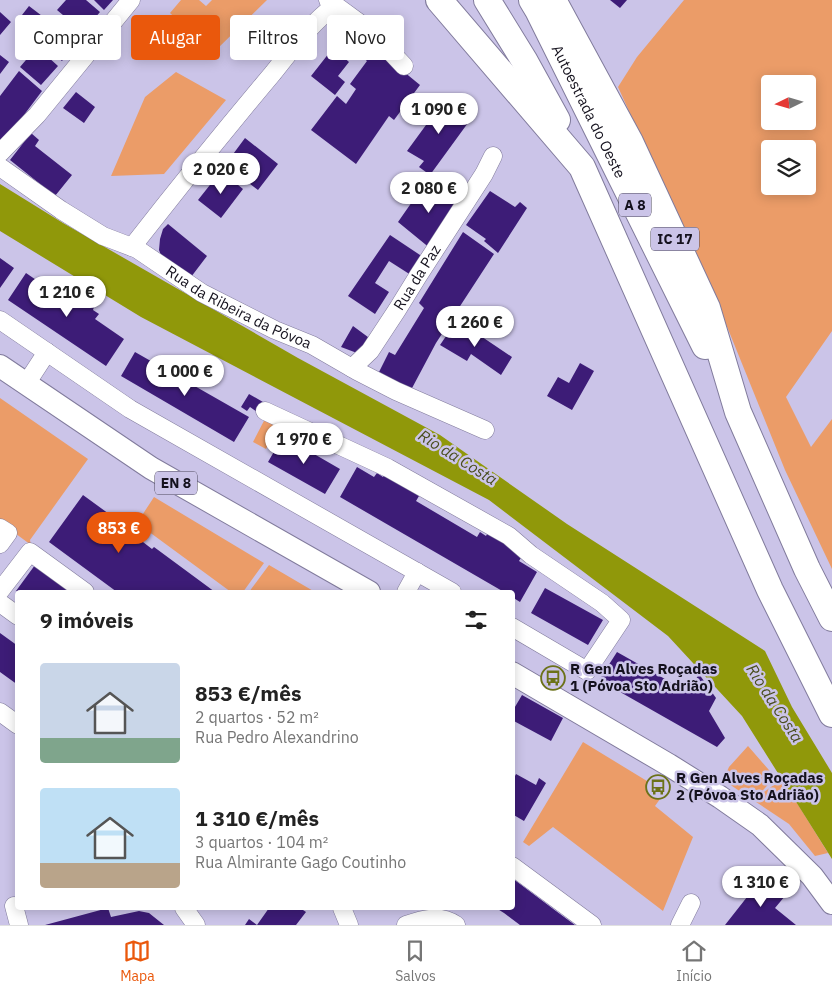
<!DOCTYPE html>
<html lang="pt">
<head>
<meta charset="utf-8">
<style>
  :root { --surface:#fff; --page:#f2f2f2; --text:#222; --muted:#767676; --line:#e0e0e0; --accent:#ea580c }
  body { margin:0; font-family:"IBM Plex Sans",sans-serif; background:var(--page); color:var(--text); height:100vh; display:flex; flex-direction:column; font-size:19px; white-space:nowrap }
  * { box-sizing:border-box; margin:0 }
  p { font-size:16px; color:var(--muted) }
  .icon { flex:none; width:28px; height:28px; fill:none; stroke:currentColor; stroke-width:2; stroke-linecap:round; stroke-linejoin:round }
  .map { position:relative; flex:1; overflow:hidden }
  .sheet { position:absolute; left:15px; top:590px; width:500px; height:320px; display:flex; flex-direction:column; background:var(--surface); border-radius:5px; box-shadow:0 2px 12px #0003 }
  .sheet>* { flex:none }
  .banner { position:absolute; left:15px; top:15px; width:500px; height:45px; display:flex; gap:10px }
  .needle { width:32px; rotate:265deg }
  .fabs { position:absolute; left:761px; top:75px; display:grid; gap:10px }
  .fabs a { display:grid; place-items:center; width:55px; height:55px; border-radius:5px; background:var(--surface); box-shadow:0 2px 12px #0003; font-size:25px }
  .price { position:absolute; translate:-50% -42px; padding:0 11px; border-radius:18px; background:#fff; color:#222; font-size:16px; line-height:32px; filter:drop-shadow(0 1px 2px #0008) }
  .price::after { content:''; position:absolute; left:50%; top:30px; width:15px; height:11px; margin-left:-8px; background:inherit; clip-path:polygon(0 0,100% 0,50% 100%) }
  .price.selected { background:var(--accent); color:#fff }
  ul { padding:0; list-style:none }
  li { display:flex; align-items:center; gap:15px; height:125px; padding:0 25px }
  li span { display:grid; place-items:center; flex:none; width:140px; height:100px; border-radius:5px; color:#555 }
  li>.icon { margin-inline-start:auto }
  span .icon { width:60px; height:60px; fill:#fffc; stroke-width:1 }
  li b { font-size:21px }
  h2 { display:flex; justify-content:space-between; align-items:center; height:60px; padding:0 25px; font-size:21px }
  .pill { padding:0 18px; border-radius:5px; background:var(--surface); box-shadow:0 2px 12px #0003; font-size:18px; line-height:45px }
  .pill.selected { background:var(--accent); color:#fff }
  .menu { display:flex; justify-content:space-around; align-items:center; height:70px; border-top:1px solid var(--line); background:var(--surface); font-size:14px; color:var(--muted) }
  .menu a { display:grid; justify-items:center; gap:2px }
  .menu .selected { color:var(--accent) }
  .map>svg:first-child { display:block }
  .green { fill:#eb9c68; fill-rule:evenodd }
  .water { fill:#90980a }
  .building { fill:#3d1c77 }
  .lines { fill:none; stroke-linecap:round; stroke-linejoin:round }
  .minor-casing { stroke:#817b9c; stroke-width:19 }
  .major-casing { stroke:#817b9c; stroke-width:24 }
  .highway-casing { stroke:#817b9c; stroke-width:28 }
  .minor { stroke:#fff; stroke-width:18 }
  .major { stroke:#fff; stroke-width:22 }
  .highway { stroke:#fff; stroke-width:26 }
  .labels { text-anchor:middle; stroke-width:5; stroke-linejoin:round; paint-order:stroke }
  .shield { fill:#cbc4e8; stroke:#4b475a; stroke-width:1 }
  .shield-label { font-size:14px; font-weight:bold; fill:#14111d }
  .street-label { font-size:15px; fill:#14111d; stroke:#cbc4e8 }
  .poi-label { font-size:15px; font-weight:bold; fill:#14111d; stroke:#cbc4e8; text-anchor:start }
  .water-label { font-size:16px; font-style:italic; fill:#494d1d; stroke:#cbc4e8 }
</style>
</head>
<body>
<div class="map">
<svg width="832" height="925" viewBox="0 0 832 925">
  <rect width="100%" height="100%" fill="#cbc4e8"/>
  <path class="green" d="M181,0H199L206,6L212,0H267L213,53L170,13Z
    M684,0H832V331L786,397L811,447L832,419V569L785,470L728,329L618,87L637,57ZM770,84H808V121H770ZM770,149H808V186H770Z
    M176,72L226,100L164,174L111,176L145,97Z
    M0,398L88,459L30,540L31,545L0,522Z
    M267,415L280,421L266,449L253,442Z
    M154,497L264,563L243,592H231L137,523Z
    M269,565L315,592H249Z
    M583,742L665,792L655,806L693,837L663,911L553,827L529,846L523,842Z
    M748,746L775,777L756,798L782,779L828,853L815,856L789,824L723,780L729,767Z"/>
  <path class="water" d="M0,184L63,223L298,358L440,435L567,524L765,651L792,707L832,773V859L742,716L668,636L489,500L141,317L0,231Z"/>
  <path class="building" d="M66,0H86L100,12L83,32L57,10Z
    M94,0H113L104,10Z
    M610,0H627L620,8Z
    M29,6L46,19L32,37L15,24Z
    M0,12L11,22L0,35Z
    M342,21L420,85L394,120L389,116L356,164L311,130L337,96L346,104L356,89L350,84L367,61L332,32Z
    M49,22L76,43L62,61L35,40Z
    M37,47L58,66L41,85L20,67Z
    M333,48L349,62L338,76L345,82L335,95L311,76Z
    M0,55L9,62L0,74Z
    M19,71L42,91L3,143L0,140V96Z
    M76,92L95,107L84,123L63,108Z
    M445,99L473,116L430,175L419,167L424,161L407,151Z
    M31,133L39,140L35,146L72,175L55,196L10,160Z
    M245,138L278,164L258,190L225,165Z
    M221,171L243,189L221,218L198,200Z
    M428,179L459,205L431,249L398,222Z
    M490,191L515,207L520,202L527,208L498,253L484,241L486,239L466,225Z
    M168,224L207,256L191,277L162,258L159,250L160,239L163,229Z
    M463,232L494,254L436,343L411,390L379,372L389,352L395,355L424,308L419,303Z
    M390,235L426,259L414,277L389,261L375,283L389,292L375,314L348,296Z
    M0,258L14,268L0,288Z
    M26,273L58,295L62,289L69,293L70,291L94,307L93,310L99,314L95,319L124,339L106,366L8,300Z
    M457,320L512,357L501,375L471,354L467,361L440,345Z
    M353,326L372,340L357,353L341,347Z
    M135,352L249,417L234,442L121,376Z
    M580,363L594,371L572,410L547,396L558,377L569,383Z
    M249,394L263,402L257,412L250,407L247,411L241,407Z
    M283,436L340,469L325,494L268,462Z
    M357,467L374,477L377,473L383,477L386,472L415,488L413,492L419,496L416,501L477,537L480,532L486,536L489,530L522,556L519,561L537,572L520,602L512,597V592H504L340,497Z
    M83,495L131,530L130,532L152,549L154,547L215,592H117L49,542Z
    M35,565L72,592H19L16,591Z
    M545,588L603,620L588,645L531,613Z
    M0,633L18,646V685L0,672Z
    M617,652L688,692L699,674L716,698L709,711L725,738L717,747L599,680Z
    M522,695L563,718L551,741L512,720V712Z
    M516,774L536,785L539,778L546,783L524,821L512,814V782Z
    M512,878L556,911L575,925H520L504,913L496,908H512Z
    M762,878L785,896L775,908L796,925H725Z
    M108,908L111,917L139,911L149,913L164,925H45Z
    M269,908H300L306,912L296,925H245L249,919L257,925Z"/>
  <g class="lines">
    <g class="minor-casing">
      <g id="minor">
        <path d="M328,0L373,33L404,66"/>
        <path d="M0,153L37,115L131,0"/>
        <path id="s1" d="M0,167L61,210L103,236L137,249L202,293L275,330L312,345L357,371L396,391L485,430"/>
        <path d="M132,247C178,188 225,130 273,73C289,53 314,19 335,6"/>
        <path d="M0,320L130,409L452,592"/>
        <path id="s2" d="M352,368L370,351L397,310L418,276L484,174L493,156"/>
        <path d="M26,384L47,352"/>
        <path d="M265,411L388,468L509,536L531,555L602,603L621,620L587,671L512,627"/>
        <path d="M0,528L8,533L0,544"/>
        <path d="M0,591L30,552L85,592"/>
        <path d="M406,592L417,572"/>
        <path d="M0,603L18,616"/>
        <path d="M0,712L18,725"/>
        <path d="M512,866L592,925"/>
        <path d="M14,906L19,925"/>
        <path d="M184,908L196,925"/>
        <path d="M342,908L349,925"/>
        <path d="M406,925C423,919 440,914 456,925"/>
        <path d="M680,925L691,903"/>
      </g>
    </g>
    <g class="major-casing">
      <path id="major" d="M0,366L151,468L369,592
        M512,673L669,765L720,797L760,825L812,876L832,903"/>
    </g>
    <g class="highway-casing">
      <g id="highway">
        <path d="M439,0L582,167L770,590L832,714"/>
        <path d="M487,0L524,60L557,120"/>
        <path id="s3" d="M532,0L538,10L705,346"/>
        <path d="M553,0L630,142L707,308L738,412L807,569L832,618"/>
      </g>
    </g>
    <use href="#minor" class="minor"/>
    <use href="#major" class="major"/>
    <use href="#highway" class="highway"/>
  </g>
  <defs>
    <g id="bus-ring" transform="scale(1.25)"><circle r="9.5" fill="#cbc4e8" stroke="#6c7219" stroke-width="1.5"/><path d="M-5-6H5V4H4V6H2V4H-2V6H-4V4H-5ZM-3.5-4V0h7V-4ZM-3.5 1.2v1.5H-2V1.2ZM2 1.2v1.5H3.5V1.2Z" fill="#6c7219"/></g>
  </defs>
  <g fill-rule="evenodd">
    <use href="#bus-ring" x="553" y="678"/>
    <use href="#bus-ring" x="658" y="787"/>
  </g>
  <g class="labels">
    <g class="shield">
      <rect x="619" y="193.5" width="32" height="23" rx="4"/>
      <rect x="651" y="227.5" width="48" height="23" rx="4"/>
      <rect x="155" y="471.5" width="42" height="23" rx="4"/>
    </g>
    <g class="shield-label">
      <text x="635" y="210">A 8</text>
      <text x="675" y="244">IC 17</text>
      <text x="176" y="488">EN 8</text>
    </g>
    <g class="street-label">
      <text dy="5" stroke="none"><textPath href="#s3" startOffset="125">Autoestrada do Oeste</textPath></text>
      <text dy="5" stroke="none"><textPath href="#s2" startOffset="112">Rua da Paz</textPath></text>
      <text dy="5" stroke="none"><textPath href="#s1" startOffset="278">Rua da Ribeira da Póvoa</textPath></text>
    </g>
    <g class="poi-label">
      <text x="570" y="674">R Gen Alves Roçadas<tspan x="570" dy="17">1 (Póvoa Sto Adrião)</tspan></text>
      <text x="676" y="783">R Gen Alves Roçadas<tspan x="676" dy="17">2 (Póvoa Sto Adrião)</tspan></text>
    </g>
    <g class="water-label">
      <text transform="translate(458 457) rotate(32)" y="6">Rio da Costa</text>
      <text transform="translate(775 703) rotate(57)" y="6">Rio da Costa</text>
    </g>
  </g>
</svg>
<div class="fabs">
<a><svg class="needle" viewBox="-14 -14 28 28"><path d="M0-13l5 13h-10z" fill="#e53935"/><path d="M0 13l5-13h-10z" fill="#767676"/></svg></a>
<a><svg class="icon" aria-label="layers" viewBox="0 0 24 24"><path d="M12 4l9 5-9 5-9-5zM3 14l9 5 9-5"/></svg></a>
</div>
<b class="price" style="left:439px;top:135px">1 090 €</b>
<b class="price" style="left:221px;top:195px">2 020 €</b>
<b class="price" style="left:429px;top:214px">2 080 €</b>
<b class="price" style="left:67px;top:318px">1 210 €</b>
<b class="price" style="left:475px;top:348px">1 260 €</b>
<b class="price" style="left:185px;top:397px">1 000 €</b>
<b class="price" style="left:304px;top:465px">1 970 €</b>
<b class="price selected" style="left:119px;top:554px">853 €</b>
<b class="price" style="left:761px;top:908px">1 310 €</b>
<div class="banner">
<a class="pill">Comprar</a>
<a class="pill selected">Alugar</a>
<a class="pill">Filtros</a>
<a class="pill">Novo</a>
</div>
<section class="sheet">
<h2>9 imóveis<svg class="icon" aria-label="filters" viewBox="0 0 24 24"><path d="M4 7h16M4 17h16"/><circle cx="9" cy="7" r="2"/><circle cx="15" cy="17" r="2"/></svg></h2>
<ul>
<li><span style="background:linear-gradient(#c9d6e8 75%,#7fa58c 0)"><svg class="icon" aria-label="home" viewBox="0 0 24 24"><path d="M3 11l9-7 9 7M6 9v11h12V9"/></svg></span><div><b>853 €/mês</b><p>2 quartos · 52 m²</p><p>Rua Pedro Alexandrino</p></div></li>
<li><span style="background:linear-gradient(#bfe0f5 75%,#b9a48a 0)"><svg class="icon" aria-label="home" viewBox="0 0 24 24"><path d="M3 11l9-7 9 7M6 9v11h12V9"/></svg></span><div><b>1 310 €/mês</b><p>3 quartos · 104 m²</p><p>Rua Almirante Gago Coutinho</p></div></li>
</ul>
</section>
</div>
<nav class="menu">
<a class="selected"><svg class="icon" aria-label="map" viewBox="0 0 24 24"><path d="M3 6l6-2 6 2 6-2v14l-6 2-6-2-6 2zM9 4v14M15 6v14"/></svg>Mapa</a>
<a><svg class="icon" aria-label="saved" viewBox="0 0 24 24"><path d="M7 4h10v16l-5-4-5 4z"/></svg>Salvos</a>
<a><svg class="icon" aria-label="home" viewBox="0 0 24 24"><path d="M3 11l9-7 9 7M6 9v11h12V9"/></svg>Início</a>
</nav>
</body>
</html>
